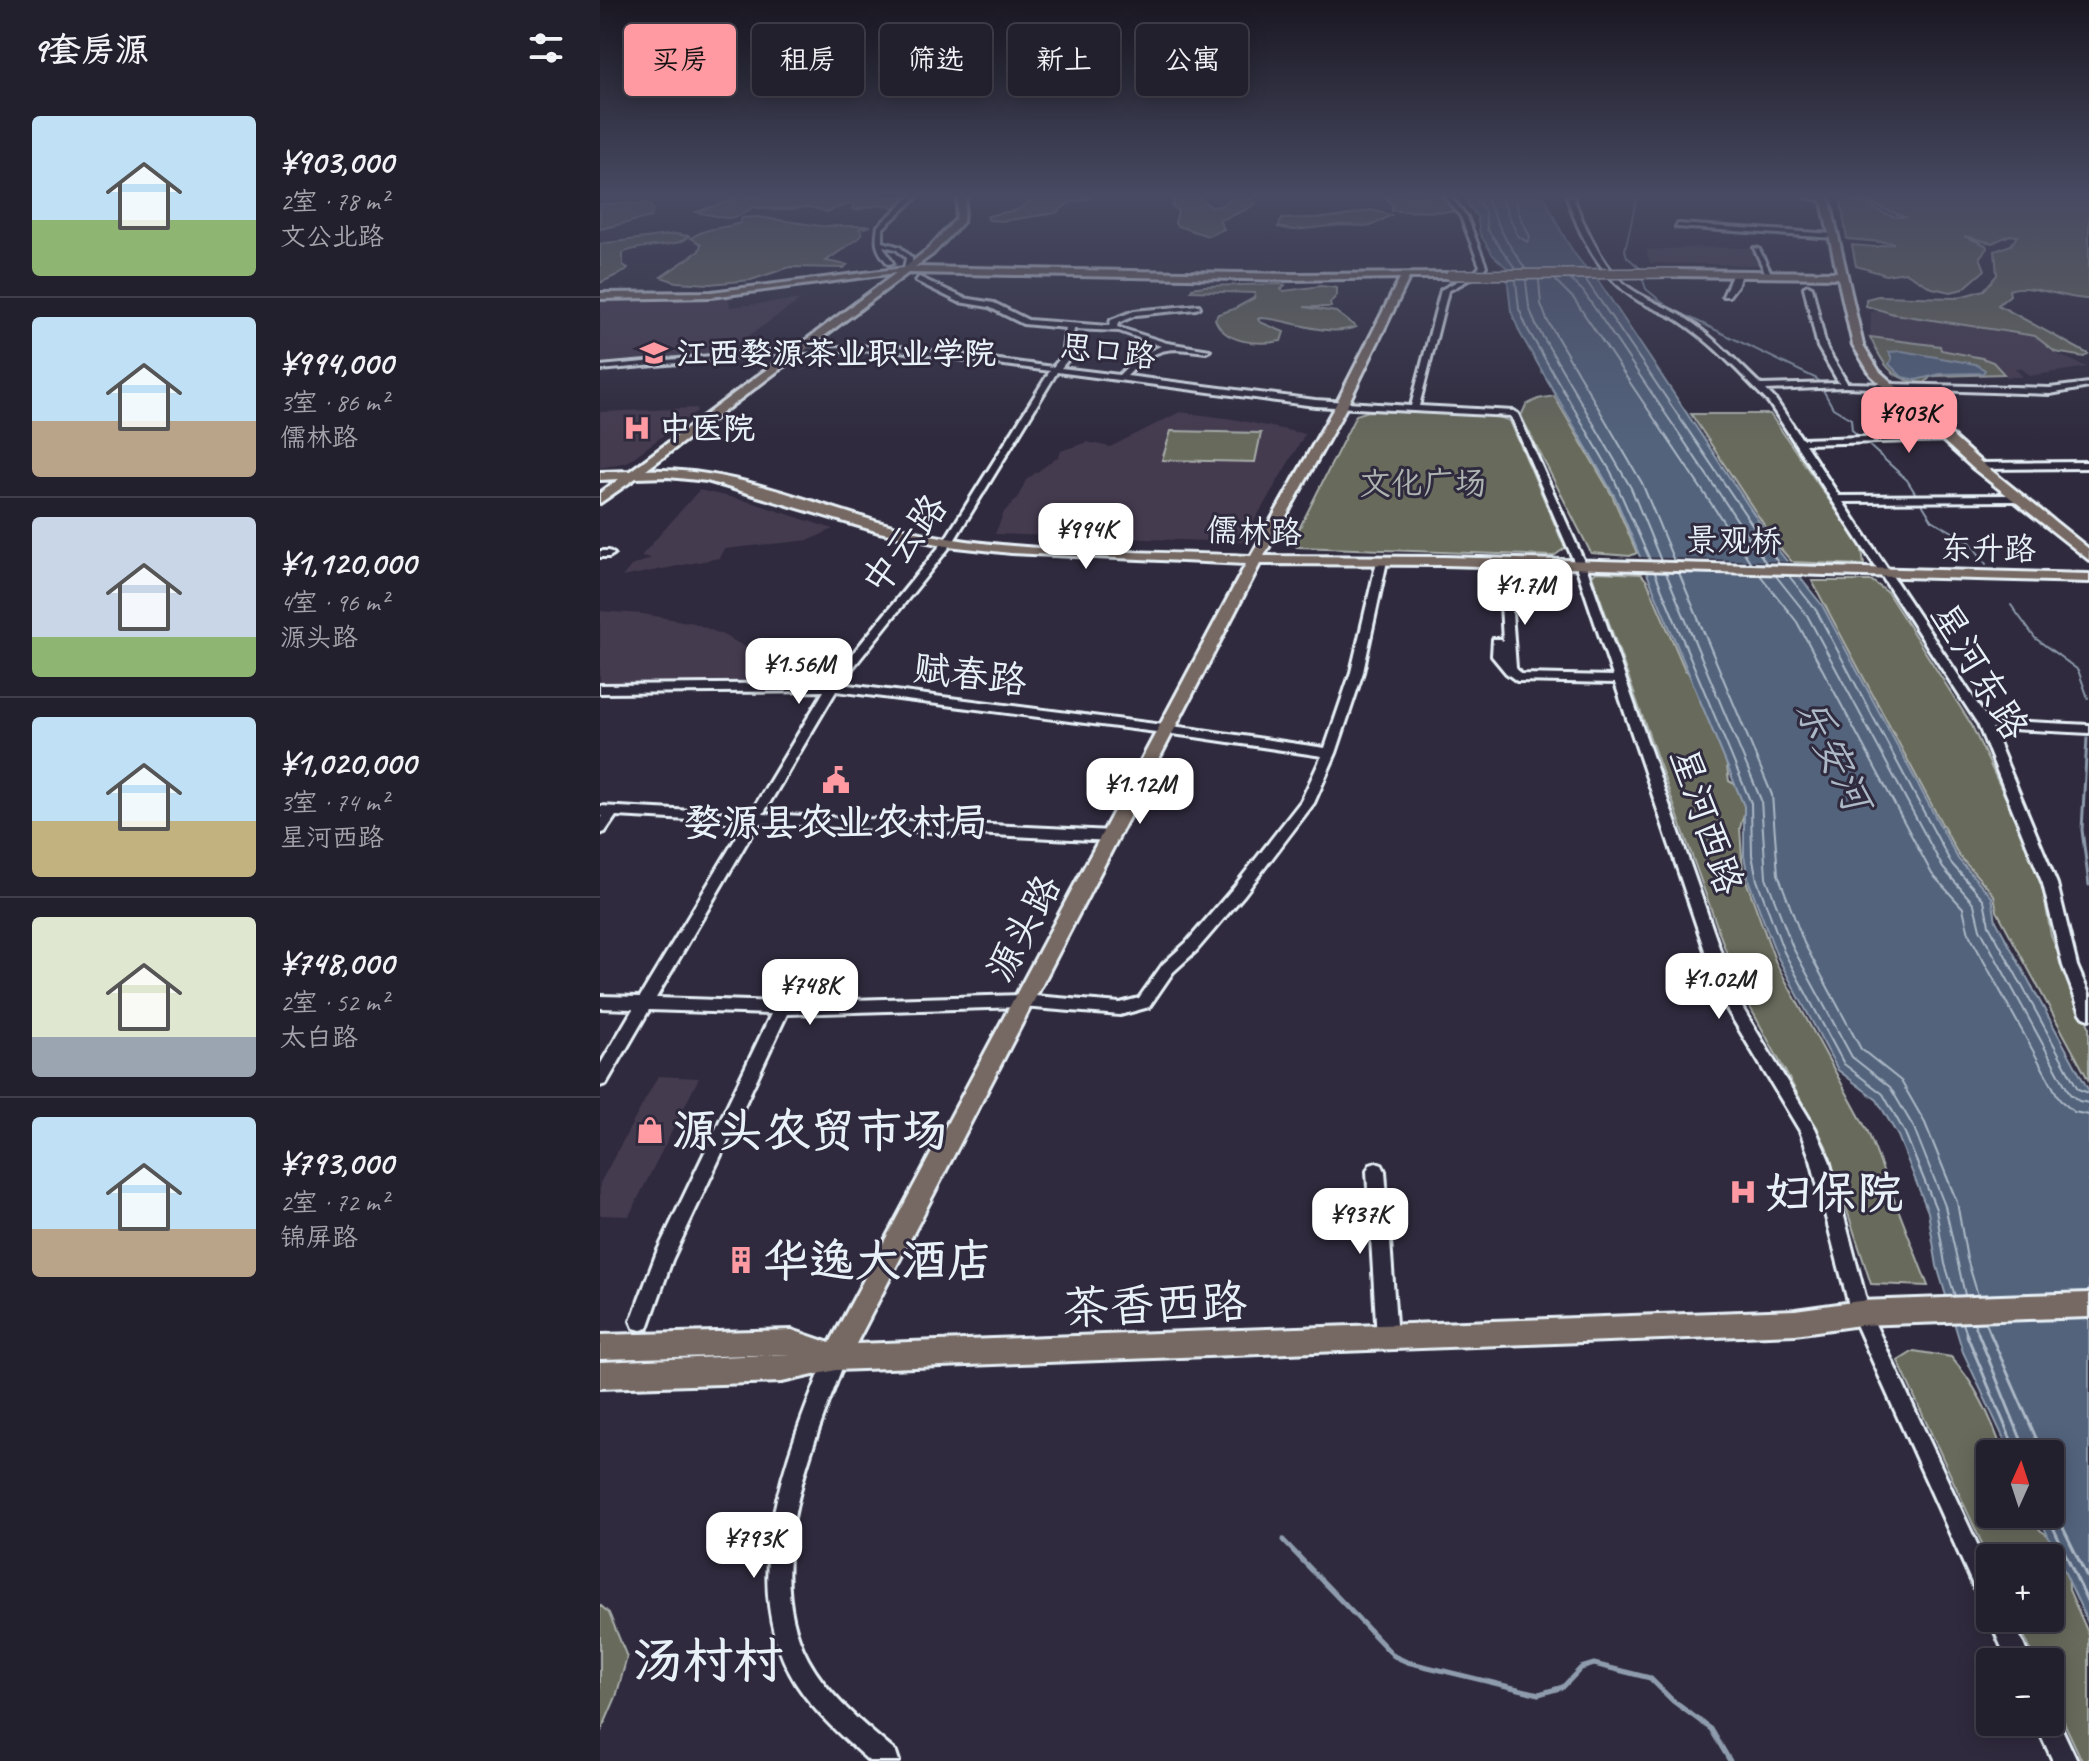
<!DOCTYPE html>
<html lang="zh">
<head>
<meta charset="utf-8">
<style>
  :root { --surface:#23202e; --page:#2b2836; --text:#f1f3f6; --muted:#a3a3aa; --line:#403e4a; --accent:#ff9aa2 }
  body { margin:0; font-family:Caveat,"LXGW WenKai TC",sans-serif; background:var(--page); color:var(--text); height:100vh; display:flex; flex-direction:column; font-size:30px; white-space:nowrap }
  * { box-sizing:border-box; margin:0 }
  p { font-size:26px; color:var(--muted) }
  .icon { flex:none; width:44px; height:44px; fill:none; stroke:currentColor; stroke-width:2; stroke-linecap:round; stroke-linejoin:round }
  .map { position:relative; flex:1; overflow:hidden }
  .side { display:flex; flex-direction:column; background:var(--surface); width:600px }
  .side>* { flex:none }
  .banner { position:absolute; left:24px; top:24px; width:760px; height:72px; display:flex; gap:16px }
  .needle { width:52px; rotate:3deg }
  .tools { position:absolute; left:1376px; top:1440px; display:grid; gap:16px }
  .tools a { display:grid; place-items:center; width:88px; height:88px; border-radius:8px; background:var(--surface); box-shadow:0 4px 20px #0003,0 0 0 2px var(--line); font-size:40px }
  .price { position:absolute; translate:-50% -68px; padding:0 18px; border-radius:16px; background:#fff; color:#222; font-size:26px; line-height:52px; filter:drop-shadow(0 2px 4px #0008) }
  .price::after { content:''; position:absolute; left:50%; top:48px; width:24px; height:18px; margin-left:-12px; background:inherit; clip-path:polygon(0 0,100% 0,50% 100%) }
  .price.active { background:var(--accent); color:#111 }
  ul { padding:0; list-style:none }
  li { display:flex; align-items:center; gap:24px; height:200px; padding:0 32px }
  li+li { border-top:2px solid var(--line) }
  li span { display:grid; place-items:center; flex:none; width:224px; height:160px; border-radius:8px; color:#555 }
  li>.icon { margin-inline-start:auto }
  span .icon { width:96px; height:96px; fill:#fffc; stroke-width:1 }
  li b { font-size:34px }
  h2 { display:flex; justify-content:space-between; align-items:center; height:96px; padding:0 32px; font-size:34px }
  .pill { padding:0 28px; border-radius:8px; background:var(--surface); box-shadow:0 4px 20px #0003,0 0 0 2px var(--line); font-size:28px; line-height:72px }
  .pill.active { background:var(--accent); color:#111 }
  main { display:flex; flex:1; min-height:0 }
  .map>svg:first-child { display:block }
  .built { fill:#443a4f }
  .green { fill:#676a5c; stroke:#a8aeaa; stroke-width:2 }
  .water { fill:#52637c; stroke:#8e9cae; stroke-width:2 }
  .pier { fill:#2f2a3d }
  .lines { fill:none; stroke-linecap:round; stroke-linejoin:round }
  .shore-far1 { stroke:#acb8c6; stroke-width:2 }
  .shore { stroke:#acb8c6; stroke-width:3 }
  .stream-far2 { stroke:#8e9cae; stroke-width:2 }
  .stream-far1 { stroke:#8e9cae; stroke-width:3 }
  .stream { stroke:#8e9cae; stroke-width:5 }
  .minor-tunnel { stroke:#4b4859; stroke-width:7; stroke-dasharray:7 3; stroke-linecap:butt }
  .minor-casing { stroke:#e8f1f8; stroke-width:6 }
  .major-casing { stroke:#e8f1f8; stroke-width:6 }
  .minor { fill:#2f2a3d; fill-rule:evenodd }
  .major { fill:#766964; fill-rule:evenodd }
  .major-bridge-casing { stroke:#e8f1f8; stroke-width:12; stroke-linecap:butt }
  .major-bridge { stroke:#766964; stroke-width:9 }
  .labels { text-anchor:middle; stroke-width:6; stroke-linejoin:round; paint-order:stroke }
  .far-street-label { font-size:32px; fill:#e8f1f8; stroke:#2f2a3d }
  .far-poi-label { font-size:32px; font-weight:bold; fill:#e8f1f8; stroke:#2f2a3d; text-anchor:start }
  .far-park-label { font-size:32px; fill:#aeb4b2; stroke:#2f2a3d }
  .street-label { font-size:38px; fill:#e8f1f8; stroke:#2f2a3d }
  .poi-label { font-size:38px; font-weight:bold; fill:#e8f1f8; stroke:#2f2a3d }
  .water-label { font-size:40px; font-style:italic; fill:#acb8c6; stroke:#2f2a3d }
  .near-poi-label { font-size:46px; font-weight:bold; fill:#e8f1f8; stroke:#2f2a3d; text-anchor:start }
  .near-street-label { font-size:46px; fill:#e8f1f8; stroke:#2f2a3d }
  .near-quarter-label { font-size:50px; font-weight:bold; fill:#e8f1f8; stroke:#2f2a3d }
</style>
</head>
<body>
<main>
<section class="side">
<h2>9套房源<svg class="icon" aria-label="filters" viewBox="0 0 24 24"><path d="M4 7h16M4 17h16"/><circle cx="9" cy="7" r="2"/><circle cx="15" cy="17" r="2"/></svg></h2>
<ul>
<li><span style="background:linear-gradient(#bfe0f5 65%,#8fb573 0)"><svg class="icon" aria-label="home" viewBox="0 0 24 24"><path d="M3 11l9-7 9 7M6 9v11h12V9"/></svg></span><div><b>¥903,000</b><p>2室 · 78 m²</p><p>文公北路</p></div></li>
<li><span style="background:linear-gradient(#bfe0f5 65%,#b9a48a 0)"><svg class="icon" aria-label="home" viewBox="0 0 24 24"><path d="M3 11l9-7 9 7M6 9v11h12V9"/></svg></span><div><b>¥994,000</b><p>3室 · 86 m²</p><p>儒林路</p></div></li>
<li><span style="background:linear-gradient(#c9d6e8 75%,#8fb573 0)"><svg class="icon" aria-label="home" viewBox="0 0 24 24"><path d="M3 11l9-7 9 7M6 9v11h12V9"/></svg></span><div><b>¥1,120,000</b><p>4室 · 96 m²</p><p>源头路</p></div></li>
<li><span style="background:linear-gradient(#bfe0f5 65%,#c2b280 0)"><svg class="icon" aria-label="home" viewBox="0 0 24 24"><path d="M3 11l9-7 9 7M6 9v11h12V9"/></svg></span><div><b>¥1,020,000</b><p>3室 · 74 m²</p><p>星河西路</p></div></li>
<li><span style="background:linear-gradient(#dfe7d0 75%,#9aa5b1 0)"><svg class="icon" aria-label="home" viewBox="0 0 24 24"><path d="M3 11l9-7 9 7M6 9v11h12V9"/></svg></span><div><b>¥748,000</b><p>2室 · 52 m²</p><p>太白路</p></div></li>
<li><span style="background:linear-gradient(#bfe0f5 70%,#b9a48a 0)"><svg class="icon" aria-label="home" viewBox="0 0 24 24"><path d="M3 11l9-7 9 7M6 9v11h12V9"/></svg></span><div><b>¥793,000</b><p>2室 · 72 m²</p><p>锦屏路</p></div></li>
</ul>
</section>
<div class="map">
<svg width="1489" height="1761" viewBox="0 0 1489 1761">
  <rect width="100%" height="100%" fill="#2f2a3d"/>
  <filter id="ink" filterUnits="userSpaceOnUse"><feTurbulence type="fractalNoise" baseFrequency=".0125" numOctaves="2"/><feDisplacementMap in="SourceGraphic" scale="16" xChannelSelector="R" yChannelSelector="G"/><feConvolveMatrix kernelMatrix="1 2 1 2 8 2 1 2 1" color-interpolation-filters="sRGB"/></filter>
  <g filter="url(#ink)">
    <path class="built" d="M1102,247L1154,248L1163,265L1050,263L1046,250Z
      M129,296L130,307L202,299L134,346L122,347L119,354L44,358L0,365V300Z
      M1276,311L1435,337L1452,352L1487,367L1430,376L1421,368H1415L1423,377H1407L1394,363L1383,358L1341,350V346L1270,337L1271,312Z
      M96,408L97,411L27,462L0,468V412Z
      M580,412L633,419L705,434L642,542L395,534L404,512L418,497L426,480L459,456L461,451L487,442L510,447Z
      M99,490L151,502L233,529L210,540L124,549L119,558L22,577L31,566L51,558L41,556Z
      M0,611L43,614L94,623L123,635L164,657L222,642L249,644L229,670L210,679L0,683Z
      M58,1076L99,1078L29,1216L0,1215V1183Z"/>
    <path class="green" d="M131,197H307L294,207L279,205L256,210L252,209L255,205L251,203L227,212L210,207L175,210L153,207L139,216L126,218L96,212L135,199Z
      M452,197H495L469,203L456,213L402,221L389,220L387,217C401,210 418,215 427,202Z
      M575,197H599L611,207L620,206L631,199H653L656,204C652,207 624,220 619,220L624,229L608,236L577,226L575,223L578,211L572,206Z
      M785,197H844L856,212L792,211V204Z
      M1253,197H1489V299C1464,299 1429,282 1409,290L1410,295L1398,305L1488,354L1484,357L1455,352L1435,336L1294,314L1266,306V299L1278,296L1356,298L1384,290L1397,275L1395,251L1411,245L1417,236L1410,235L1392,243L1364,236L1386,245L1387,248L1380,257L1385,270L1363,289L1351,292L1332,288L1305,272L1286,275L1256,266L1252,245L1276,247L1294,243L1247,239L1241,201C1264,196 1284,220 1305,217Z
      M47,203L53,209L51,217L0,229V204Z
      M771,210L791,215L771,226L740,225L694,230L678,227L682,219L738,217Z
      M157,217L221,226H271L259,229L262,233L260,237L226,261L247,265L244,268L190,267L151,280L110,284L76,282L61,277L99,251L101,244L91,238C109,226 121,230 140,223L142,218Z
      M75,234L89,236C78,249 41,243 23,253V265L28,268L26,271L0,283V244Z
      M680,284L685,285L681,289L684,291L721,286L737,288V295L730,303L731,307H704L736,312L756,327C724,338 692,319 660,318L658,319L660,322L684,332L681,341C659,345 624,344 615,319L618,314L634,309L654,298L655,293L591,291L592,288L604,286Z
      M1270,337L1340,346L1341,350L1382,358L1393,362L1404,374L1336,376L1330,377L1325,383C1293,382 1283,365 1270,337Z
      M954,396L1012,495L1037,553L1030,556L991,553L921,416L926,405L938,399Z
      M769,411L896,416L910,421L965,548L954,556L697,547L692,543L756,415Z
      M1091,414H1170L1262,548L1264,565L1192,562L1178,546Z
      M571,431L661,433L655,462L562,460Z
      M997,572L1041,574L1047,581L1085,670L1099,679L1124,746L1129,781L1140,787L1147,803L1140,828L1143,872L1176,963L1268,1132L1328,1286L1271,1284L1226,1146L1138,985L992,575Z
      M1212,581H1272L1287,592L1371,724L1440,871L1451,936L1489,1026V1081L1397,911L1394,895L1359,856Z
      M1314,1351L1351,1357C1376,1385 1392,1418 1403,1454H1390V1514H1431L1440,1530L1459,1543L1468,1565L1469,1590L1489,1635V1761H1482L1450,1692V1662H1436L1416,1618H1450V1558H1390V1561L1298,1361Z
      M0,1605L9,1613L27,1657L16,1697L0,1734Z"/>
    <path class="water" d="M865,197H945C958,227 972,257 997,279L1178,550L1222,605L1358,859L1392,897L1396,921L1489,1091V1625L1438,1514H1450V1454H1411L1363,1352L1337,1266L1328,1212L1298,1136L1277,1100L1238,1070L1177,956L1149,882L1144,856V806L1015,497L920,333L911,311L906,267L893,255L880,234L877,216L868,205Z
      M1302,351L1375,364L1385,370L1383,373L1340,374L1316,380L1302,377L1289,364L1292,359L1289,352Z"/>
    <path class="pier" d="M1036,557L1193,562L1205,578L1042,573Z"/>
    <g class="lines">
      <path class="shore-far1" d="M874,197L885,212L887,229L915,268
        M885,197L906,240L925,268
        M901,197L917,235L927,242L930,237L918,211L916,197
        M971,280L983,291L1166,563
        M986,280L1179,564
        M916,281L919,309L928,330L1011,472L1050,560
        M926,281L929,307L936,325L1031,488L1061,561
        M939,281L941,304L947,320L1042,483L1074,561
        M956,281L974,299L1151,563
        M1055,573L1151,803L1152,855L1157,880L1184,952L1244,1064L1283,1094L1305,1133L1336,1209L1345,1264L1355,1296
        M1066,573L1161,800L1166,877L1193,948L1252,1057L1290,1087L1314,1128L1345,1206L1365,1295
        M1079,573L1172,795L1178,874L1204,943L1261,1049L1301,1081L1325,1123L1357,1202L1367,1259L1378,1295
        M1160,575L1197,622L1332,874L1363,908L1369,934L1460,1100L1474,1112L1489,1115
        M1176,576L1207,615L1343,868L1374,904L1380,929L1470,1094L1479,1101L1489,1103
        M1189,576L1216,610L1351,863L1384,900L1389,925L1478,1089L1489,1093
        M1363,1323L1367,1335
        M1374,1323L1379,1335
        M1386,1323L1391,1335"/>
      <path class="shore" d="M1366,1333L1417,1454
        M1378,1333L1427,1454
        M1390,1333L1437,1440L1439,1454
        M1450,1501L1489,1581
        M1447,1514L1489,1605"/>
      <path class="stream-far2" d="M1037,197L1025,250L1027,257L1041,269
        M1042,277L1046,289L1068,307L1217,379L1233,408L1251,419L1252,430L1307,480L1332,520L1370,542L1386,564
        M1411,605L1435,638L1478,670L1488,698"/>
      <path class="stream-far1" d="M1487,738L1482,830L1489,885"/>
      <path class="stream" d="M683,1540L794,1656L807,1662L939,1694L963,1687L981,1668L994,1664L1050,1678L1073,1701L1111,1729L1130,1761"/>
      <path class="minor-tunnel" d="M290,263L319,279"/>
      <g class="minor-casing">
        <path id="minor" d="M310,197H317L283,228V242L300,247L312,258V270L308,272L304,270L306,258L296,249L283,246L293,263L288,264C276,249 275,244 278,226Z
          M845,197H851L867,217L886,266L881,273L848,291L819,406L914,411L918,414L986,566L1137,999L1215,1128L1229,1160L1269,1311L1390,1572V1608L1382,1605L1251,1313L1211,1160L1200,1131L1122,1001L1015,683L917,681L906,673L892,656L893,639H901L903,642L900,584L905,581L910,584L916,668L920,674L1013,676L976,566L911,416L715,406L457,372L352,544L240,684L595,729L725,748L751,672L777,561L782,558L787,561L763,672L736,753L714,803L644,895L596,951L573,972L549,1007L520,1015L422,1007L187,1014L72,1260L48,1328L41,1330L34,1328L31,1321L57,1252L171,1014L49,1010L6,1084L0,1086V1065L33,1009L0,1008V996L40,997L145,823L16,816L5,832L0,834V819L3,816H0V806L150,814L224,691L0,693V685L229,683L344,541L450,371L291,350L200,352L0,370V366L200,348L291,346L453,367L462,356L466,328L423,324L389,307L359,302L316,281L319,277L364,298L394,303L428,320L509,326L511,320L534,311L599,305L600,307L596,309L536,315L518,323L517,327L567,343L610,350L606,352C566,347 557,346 527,376L715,400L811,406L841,290L876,271L880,266L861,217ZM474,329L519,331L561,346L538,356L519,375L461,368L470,357ZM236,691L595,737L722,756L701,801L634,887L586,943L563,964L539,998L520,1003L422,995L182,1002L56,998L158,823L512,841L519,836L512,831L163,814Z
          M967,197H973C982,222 1000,260 1018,278C1035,296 1061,304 1082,316C1111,334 1137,362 1161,385L1239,383L1218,347L1204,287L1208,285L1212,287L1226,347L1247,383L1450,388L1489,383V387L1450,394L1244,387L1166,390L1175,399L1202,439L1350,434L1354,437L1350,440L1205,444L1239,496L1417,495L1422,498L1417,501L1243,502L1388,720L1489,725V733L1392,728L1457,884L1477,966L1489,994V1019L1484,1017L1481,1013L1463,966L1443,884L1378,724L1169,403C1141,374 1112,342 1078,320C1066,313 1052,308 1039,301C1002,279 980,237 967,197Z
          M1205,197H1225L1228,199L1225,201Z
          M1078,224L1234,234L1237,236L1234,238L1076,227Z
          M1154,248L1159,249L1172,275L1166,274Z
          M1137,271L1141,273L1138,284L1129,296H1123L1133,273Z
          M1489,462V468L1378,469L1373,466L1378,463Z
          M0,551H9L14,554L9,557H0Z
          M776,1163L782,1165L785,1171L797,1338L794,1345L787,1348L780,1345L777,1338L767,1171L770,1165Z
          M236,1347L243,1350L246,1357C213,1445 159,1568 208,1659C228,1696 264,1725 296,1752L299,1761H269C243,1738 216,1714 197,1685C132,1584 188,1450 229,1350Z
          M1390,1615V1618H1412L1431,1662H1408L1389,1618Z
          M1450,1711L1455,1714L1477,1761H1453L1435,1722H1450Z"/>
      </g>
      <g class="major-casing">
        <path id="major" d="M358,197H366L363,222L333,254L315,267L692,274L853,273L850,278H809L747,406L664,556L844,557L1489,574V582L844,565L660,564L256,1344L1195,1310L1260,1301L1489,1293V1317L1260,1325L1195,1334L236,1370L182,1382L0,1388V1362L191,1354L0,1359V1335L192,1330L230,1343L646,564L411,553L348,546L279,532L107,481L68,477L36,478L0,503V493L19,479L0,480V472L30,471L296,273L111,297L0,299V293L111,292L304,268L327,250L356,219ZM308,273L692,280L800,278L735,406L651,556C552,551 444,554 347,538C246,522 149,466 46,470Z
          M1221,197H1229L1263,345L1279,371L1382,463L1489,549V560L1374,469L1271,375L1253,345L1238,278L1076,276L1071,273L1076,270L1237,272Z"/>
      </g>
      <use href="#minor" class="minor"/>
      <use href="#major" class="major"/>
      <g class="major-bridge-casing">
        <path id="major-bridge" d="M850,275L1076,273"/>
      </g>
      <use href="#major-bridge" class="major-bridge"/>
    </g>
  </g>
  <linearGradient id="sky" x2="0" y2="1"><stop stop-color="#1a1722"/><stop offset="0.44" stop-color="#474a62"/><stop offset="1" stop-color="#474a62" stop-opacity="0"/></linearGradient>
  <rect width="1489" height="444" fill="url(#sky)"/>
  <defs>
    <g id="university-bare" transform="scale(2.16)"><path d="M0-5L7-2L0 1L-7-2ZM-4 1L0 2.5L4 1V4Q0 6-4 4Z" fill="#ff9aa2" stroke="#2f2a3d" stroke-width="2.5" paint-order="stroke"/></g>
    <g id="hospital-bare" transform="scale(2.16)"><path d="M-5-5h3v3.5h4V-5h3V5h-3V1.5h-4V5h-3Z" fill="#ff9aa2" stroke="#2f2a3d" stroke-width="2.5" paint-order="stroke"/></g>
    <g id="civic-bare" transform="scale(2.16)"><path d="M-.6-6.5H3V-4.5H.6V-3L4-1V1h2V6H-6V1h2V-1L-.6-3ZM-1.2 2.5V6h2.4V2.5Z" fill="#ff9aa2" stroke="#2f2a3d" stroke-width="2.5" paint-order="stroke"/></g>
    <g id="shop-bare" transform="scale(2.16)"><path d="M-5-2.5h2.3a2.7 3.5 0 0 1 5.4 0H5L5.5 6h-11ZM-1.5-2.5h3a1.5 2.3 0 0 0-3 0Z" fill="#ff9aa2" stroke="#2f2a3d" stroke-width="2.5" paint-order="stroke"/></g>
    <g id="building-bare" transform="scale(2.16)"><path d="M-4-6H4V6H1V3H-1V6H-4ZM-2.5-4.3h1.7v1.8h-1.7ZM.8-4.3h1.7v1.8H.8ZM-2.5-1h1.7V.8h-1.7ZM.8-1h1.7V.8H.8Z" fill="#ff9aa2" stroke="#2f2a3d" stroke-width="2.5" paint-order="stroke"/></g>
  </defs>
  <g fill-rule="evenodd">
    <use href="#university-bare" x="54" y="353"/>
    <use href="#hospital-bare" x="37" y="428"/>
    <use href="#civic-bare" x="236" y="780"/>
    <use href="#shop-bare" x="50" y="1130"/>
    <use href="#hospital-bare" x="1143" y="1192"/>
    <use href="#building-bare" x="141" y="1260"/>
  </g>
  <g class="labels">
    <g class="far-street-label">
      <text transform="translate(508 351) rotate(7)" y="11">思口路</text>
      <text transform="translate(654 531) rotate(2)" y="11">儒林路</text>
      <text transform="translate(1134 540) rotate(1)" y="11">景观桥</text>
      <text transform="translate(1388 548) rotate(1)" y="11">东升路</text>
    </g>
    <g class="far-poi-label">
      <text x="76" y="364">江西婺源茶业职业学院</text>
      <text x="59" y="439">中医院</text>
    </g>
    <g class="far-park-label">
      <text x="823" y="494">文化广场</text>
    </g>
    <g class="street-label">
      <text transform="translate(304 544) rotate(-53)" y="13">中云路</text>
      <text transform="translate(1380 671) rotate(59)" y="13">星河东路</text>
      <text transform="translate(370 674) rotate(7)" y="13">赋春路</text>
      <text transform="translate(1107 821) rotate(71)" y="13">星河西路</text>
      <text transform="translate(423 928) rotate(-62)" y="13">源头路</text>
    </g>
    <g class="poi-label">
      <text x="236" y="835">婺源县农业农村局</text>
    </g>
    <g class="water-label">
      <text transform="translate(1234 754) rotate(64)" y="14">乐安河</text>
    </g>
    <g class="near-poi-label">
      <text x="72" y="1146">源头农贸市场</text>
      <text x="1165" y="1208">妇保院</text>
      <text x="163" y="1276">华逸大酒店</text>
    </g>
    <g class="near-street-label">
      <text transform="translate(555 1304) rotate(-2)" y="16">茶香西路</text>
    </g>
    <g class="near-quarter-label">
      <text x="108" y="1677">汤村村</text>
    </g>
  </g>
</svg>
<div class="tools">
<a><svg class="needle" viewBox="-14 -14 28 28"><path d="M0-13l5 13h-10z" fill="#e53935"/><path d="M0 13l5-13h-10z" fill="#a3a3aa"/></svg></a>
<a>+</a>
<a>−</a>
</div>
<b class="price active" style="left:1309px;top:455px">¥903K</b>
<b class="price" style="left:486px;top:571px">¥994K</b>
<b class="price" style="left:925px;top:627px">¥1.7M</b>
<b class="price" style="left:199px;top:706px">¥1.56M</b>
<b class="price" style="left:540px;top:826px">¥1.12M</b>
<b class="price" style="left:1119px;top:1021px">¥1.02M</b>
<b class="price" style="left:210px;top:1027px">¥748K</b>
<b class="price" style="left:760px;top:1256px">¥937K</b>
<b class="price" style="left:154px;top:1580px">¥793K</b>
<div class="banner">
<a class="pill active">买房</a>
<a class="pill">租房</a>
<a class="pill">筛选</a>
<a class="pill">新上</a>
<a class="pill">公寓</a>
</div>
</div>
</main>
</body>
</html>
